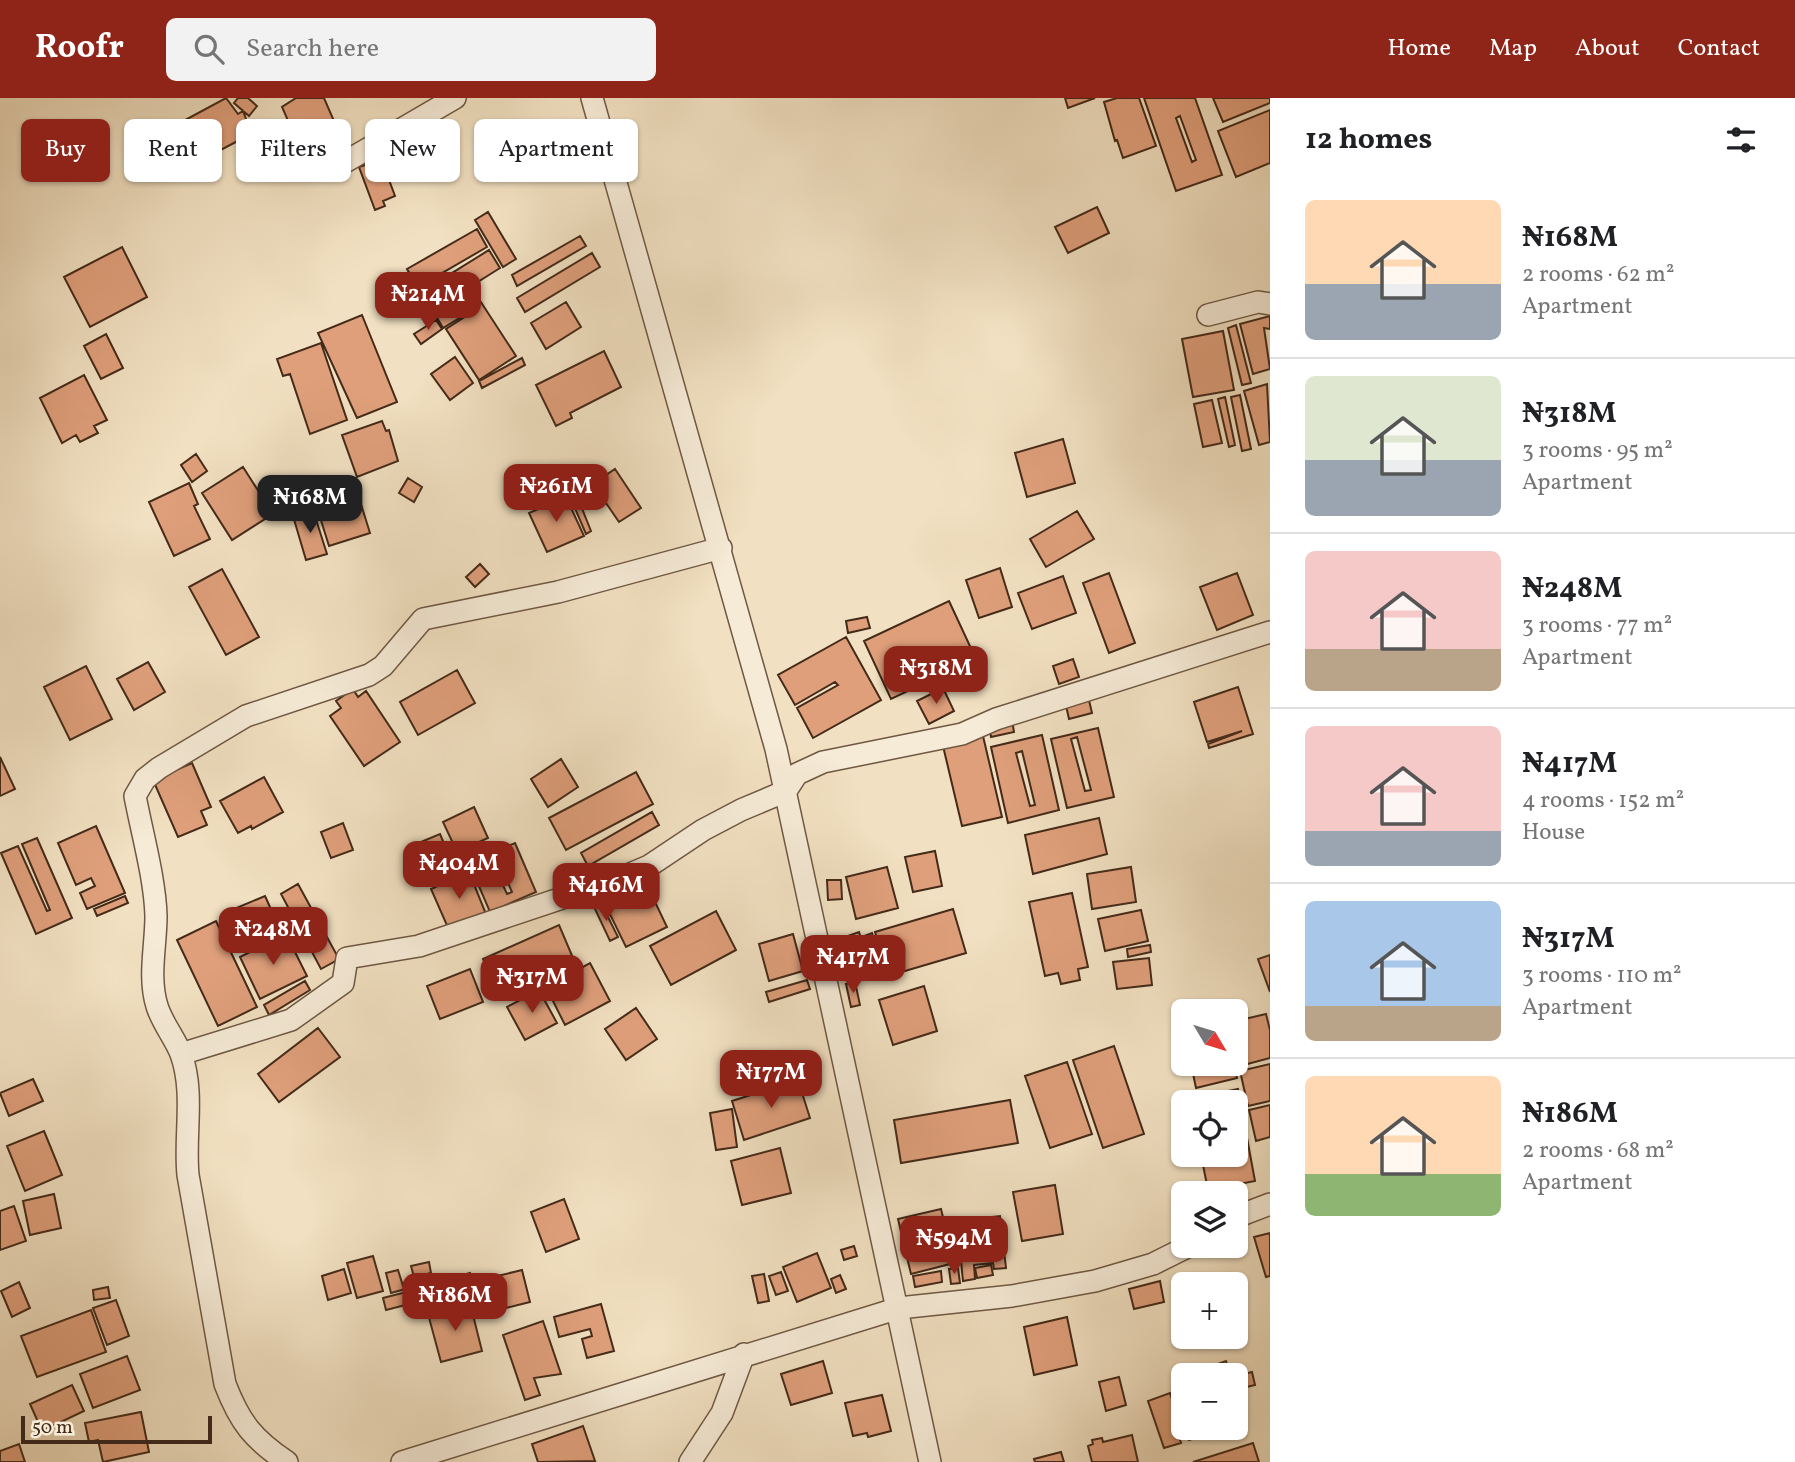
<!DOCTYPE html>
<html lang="en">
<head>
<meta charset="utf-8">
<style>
  :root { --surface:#fff; --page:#f2f2f2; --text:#202124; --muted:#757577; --line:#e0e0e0; --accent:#8f2418 }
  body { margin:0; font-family:Vollkorn,serif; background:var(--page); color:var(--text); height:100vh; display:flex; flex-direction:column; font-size:26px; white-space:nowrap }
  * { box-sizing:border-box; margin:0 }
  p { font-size:23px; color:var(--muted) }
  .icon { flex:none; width:38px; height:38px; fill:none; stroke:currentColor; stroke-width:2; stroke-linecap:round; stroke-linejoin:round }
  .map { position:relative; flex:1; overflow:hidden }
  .details { display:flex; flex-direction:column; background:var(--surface); width:525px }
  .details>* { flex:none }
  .hud { position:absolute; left:21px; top:21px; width:665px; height:63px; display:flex; gap:14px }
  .needle { width:46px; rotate:128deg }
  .fabs { position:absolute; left:1171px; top:901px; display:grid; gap:14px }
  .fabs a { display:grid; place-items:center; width:77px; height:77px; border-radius:10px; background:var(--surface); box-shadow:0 2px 5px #0004; font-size:35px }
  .scale { position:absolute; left:21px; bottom:18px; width:191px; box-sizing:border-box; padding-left:7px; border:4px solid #442a19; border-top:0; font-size:19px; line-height:24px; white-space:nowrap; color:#442a19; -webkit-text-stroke:5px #f6ebd7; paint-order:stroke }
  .price { position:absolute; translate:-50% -60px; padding:0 16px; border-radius:14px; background:var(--accent); color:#fff; font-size:23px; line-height:46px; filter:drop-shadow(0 2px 4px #0008) }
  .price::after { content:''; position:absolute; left:50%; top:42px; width:21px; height:16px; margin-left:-10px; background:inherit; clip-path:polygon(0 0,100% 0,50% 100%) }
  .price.active { background:#222; color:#fff }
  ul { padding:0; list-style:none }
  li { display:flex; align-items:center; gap:21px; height:175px; padding:0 35px }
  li+li { border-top:2px solid var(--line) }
  li span { display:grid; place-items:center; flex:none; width:196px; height:140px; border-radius:10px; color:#555 }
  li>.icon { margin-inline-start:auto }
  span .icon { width:84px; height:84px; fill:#fffc; stroke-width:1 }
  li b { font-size:30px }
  h2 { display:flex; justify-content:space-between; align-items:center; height:84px; padding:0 35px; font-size:30px }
  .tag { padding:0 24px; border-radius:10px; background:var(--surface); box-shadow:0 2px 5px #0004; font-size:24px; line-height:63px }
  .tag.active { background:var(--accent); color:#fff }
  header { display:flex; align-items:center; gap:42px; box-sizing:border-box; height:98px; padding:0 35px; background:var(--accent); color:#fff }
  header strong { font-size:33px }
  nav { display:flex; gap:38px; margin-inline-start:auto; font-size:24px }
  .search { width:490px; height:63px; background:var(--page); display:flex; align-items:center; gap:18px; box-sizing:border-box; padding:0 24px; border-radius:10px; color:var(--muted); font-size:26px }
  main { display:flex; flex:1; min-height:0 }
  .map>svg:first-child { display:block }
  .building { fill:#df9f7b; stroke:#442a19; stroke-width:2; fill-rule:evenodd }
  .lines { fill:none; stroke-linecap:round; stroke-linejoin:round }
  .minor-casing { stroke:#6f5843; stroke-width:24 }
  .minor { stroke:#f6ebd7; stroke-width:21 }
</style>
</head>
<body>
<header>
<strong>Roofr</strong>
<div class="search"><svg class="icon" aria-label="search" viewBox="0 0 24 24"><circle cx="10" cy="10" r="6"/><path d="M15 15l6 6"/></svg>Search here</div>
<nav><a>Home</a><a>Map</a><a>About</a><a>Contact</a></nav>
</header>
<main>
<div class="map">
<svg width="1270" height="1364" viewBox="0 0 1270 1364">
  <rect width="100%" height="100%" fill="#f1e0c1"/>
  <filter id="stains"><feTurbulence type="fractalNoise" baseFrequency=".00286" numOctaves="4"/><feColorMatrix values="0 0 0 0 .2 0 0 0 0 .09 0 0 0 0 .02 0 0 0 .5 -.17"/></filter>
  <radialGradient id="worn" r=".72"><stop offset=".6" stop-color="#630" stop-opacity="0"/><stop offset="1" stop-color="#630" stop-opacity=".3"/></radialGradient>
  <path class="building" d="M226,0L238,16L243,13L246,21L242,24L249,37L168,80L148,42Z
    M238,0H248L257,8L249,18L234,5Z
    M324,0L337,30L299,48L282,9L296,0Z
    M1065,0H1095L1068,10Z
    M1117,0H1139L1156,48L1123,60L1117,42L1115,43L1104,4Z
    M1144,0H1195L1222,77L1176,93ZM1180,18L1196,62L1192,64L1176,20Z
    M1213,0H1270V5L1223,24Z
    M1270,12V65L1236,79L1218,33Z
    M415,34L425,55L405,66L394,45Z
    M388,47L397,65L380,74L371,57Z
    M374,64L378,76L386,74L395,98L383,103L385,108L375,112L359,69Z
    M1097,109L1109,135L1068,155L1055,129Z
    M488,114L516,161L503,169L475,122Z
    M477,131L487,149L418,189L407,171Z
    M580,138L586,148L517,188L512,177Z
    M122,149L147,199L90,229L64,179Z
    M489,152L500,170L435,211L423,193Z
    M592,155L600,169L525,214L517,200Z
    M475,195L516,258L479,282L446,231L474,213L466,201Z
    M463,201L471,213L443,230L436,218Z
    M566,204L581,229L546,251L531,225Z
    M362,217L397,304L357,320L318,235Z
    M1270,218V231L1264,230L1270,271L1253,276L1240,226Z
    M436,222L442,231L421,246L414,236Z
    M1236,227L1251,285L1242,287L1228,230Z
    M1223,233L1234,292L1193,299L1182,241Z
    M106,236L123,270L101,281L84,248Z
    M321,245L347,322L310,336L290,276L283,278L277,261Z
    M604,253L621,289L570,315L572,320L556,328L536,287Z
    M455,259L473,285L450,302L431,276Z
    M522,260L525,267L482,290L479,283Z
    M84,277L107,322L94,328L98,335L80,344L76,337L62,345L40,300Z
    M1267,286L1270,344L1259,347L1244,293Z
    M1240,297L1251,351L1242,353L1231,299Z
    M1225,299L1235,347L1229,349L1218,301Z
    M1212,302L1222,345L1203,349L1194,306Z
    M382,323L386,333L389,332L398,363L357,379L342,337Z
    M1063,341L1075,385L1027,399L1015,355Z
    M196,356L207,373L192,384L181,367Z
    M243,369L273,416L232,442L202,395Z
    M615,371L641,410L619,424L593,386Z
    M408,380L422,389L414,404L399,395Z
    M189,385L198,406L194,408L210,441L174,458L149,404Z
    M577,398L591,433L586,436L571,401Z
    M566,399L584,438L547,454L529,415Z
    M360,403L370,435L329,448L319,416Z
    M313,412L327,456L306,462L293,418Z
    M1077,413L1094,441L1046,469L1030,441Z
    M480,466L489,476L475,489L466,479Z
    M1000,470L1012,509L979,520L966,482Z
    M222,471L259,539L226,557L189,489Z
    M1109,475L1135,545L1109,555L1083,485Z
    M1237,475L1253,517L1217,532L1200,489Z
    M1063,478L1076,515L1032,531L1018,495Z
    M949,503L976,561L891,601L864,543Z
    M867,519L870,530L848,535L846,523Z
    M846,539L881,602L813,640L797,610L838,587L835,584L795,607L778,577Z
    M1073,561L1079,579L1059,586L1053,568Z
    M148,564L165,594L134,612L117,581Z
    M86,568L112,621L70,642L44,589Z
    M457,572L475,605L418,637L400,604Z
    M1238,589L1253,636L1209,650L1208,646L1242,633L1207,644L1194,604Z
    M943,590L954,613L929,626L917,603Z
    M353,591L358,599L366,593L400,644L364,668L330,618L341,610L336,603Z
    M1088,598L1092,615L1069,621L1065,603Z
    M1012,622L1014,634L991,639L989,627Z
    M1098,630L1114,699L1067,710L1051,641ZM1077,639L1091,692L1085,693L1071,641Z
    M1042,637L1059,712L1008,725L991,649ZM1022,653L1035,707L1030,708L1016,655Z
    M983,638L1002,719L962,728L943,648Z
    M0,659L15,691L0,698Z
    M561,661L578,689L548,709L531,681Z
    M192,665L211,709L201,713L207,727L178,739L153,682Z
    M636,674L653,706L566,752L549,720Z
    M264,679L283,714L252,731L251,728L238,735L220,703Z
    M474,709L488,740L457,754L443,724Z
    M652,714L659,727L588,768L581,755Z
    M1099,720L1107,756L1033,776L1025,737Z
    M343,725L353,752L331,760L321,734Z
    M96,728L125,795L87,811L80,795L95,788L91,780L76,787L58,745Z
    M440,736L445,748L422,758L416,746Z
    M37,740L72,820L36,836L1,755L18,748L47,813L50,812L22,746Z
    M515,745L536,794L490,814L469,765L489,757L507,796L512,794L494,754Z
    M447,750L456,768L429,782L420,764Z
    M935,753L942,788L913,794L905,759Z
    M887,769L898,810L856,821L846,779Z
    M1131,769L1136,804L1092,811L1087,776Z
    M469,774L486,816L449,832L431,791Z
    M827,782H841L842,801L828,802Z
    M645,783L667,829L626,849L604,804Z
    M298,786L339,861L321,871L281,796Z
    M1072,795L1088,869L1078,871L1080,882L1061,886L1058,875L1045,878L1029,804Z
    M125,798L128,805L97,818L94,811Z
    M265,798L279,829L264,835L266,838L236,849L222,816Z
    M602,807L618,839L610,843L595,811Z
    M953,811L966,855L888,878L875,834Z
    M1141,812L1148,843L1105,853L1098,821Z
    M716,813L736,852L671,887L650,848Z
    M216,823L257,909L218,928L177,842Z
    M559,827L576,867L501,901L495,887L512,880L507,869L490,877L483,861Z
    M859,834L873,878L853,884L839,841Z
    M872,835L884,874L875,877L864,838Z
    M286,836L307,878L260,901L240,859Z
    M793,836L803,873L769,883L759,846Z
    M1150,847L1151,854L1128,859L1127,851Z
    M1270,857V894L1258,861Z
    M1149,860L1152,887L1117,891L1113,864Z
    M590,865L610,903L565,927L546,889Z
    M470,871L483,904L440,921L427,888Z
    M807,882L810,891L769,904L766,894Z
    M305,883L310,892L269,917L264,907Z
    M855,884L860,907L851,909L846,886Z
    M924,888L937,933L893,947L879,902Z
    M539,892L557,925L525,942L507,909Z
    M636,910L657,941L626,962L605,931Z
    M1266,916L1270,932V960L1240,968L1236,949V923Z
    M318,930L340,959L279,1004L258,976Z
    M1114,948L1144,1036L1103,1050L1073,962Z
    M1067,964L1092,1036L1050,1050L1025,978Z
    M1191,966H1234L1237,980L1196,990Z
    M1270,966V1003L1248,1008L1240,973Z
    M33,981L43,1003L9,1018L0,995Z
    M798,982L810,1020L744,1042L732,1003Z
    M1238,991L1255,1083L1208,1092L1201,1057H1236V1004H1190V1001Z
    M1010,1002L1018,1045L901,1065L894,1022Z
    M1270,1007V1039L1256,1043L1249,1012Z
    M732,1011L737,1049L716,1052L710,1015Z
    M44,1033L62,1077L25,1093L7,1048Z
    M780,1050L791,1095L742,1107L731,1063Z
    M1055,1087L1063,1136L1022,1143L1013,1094Z
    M54,1096L61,1130L30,1137L23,1103Z
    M564,1101L579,1141L546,1154L531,1114Z
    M14,1108L26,1143L0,1152V1113Z
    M941,1111L954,1165L911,1176L898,1121Z
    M1000,1118L1006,1170L994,1171L993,1165L974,1167L975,1181L963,1183L957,1123Z
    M1270,1135V1178L1266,1179L1254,1139Z
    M854,1148L857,1158L844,1162L841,1152Z
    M817,1155L831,1190L797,1204L783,1169Z
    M373,1158L383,1193L357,1200L347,1165Z
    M429,1164L431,1175L414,1179L411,1168Z
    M991,1167L993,1177L977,1180L975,1170Z
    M958,1170L960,1185L951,1186L949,1171Z
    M344,1171L351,1195L328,1202L322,1178Z
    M398,1172L403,1188L419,1183L420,1187L391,1195L386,1175Z
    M522,1172L530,1204L498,1212L489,1180Z
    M941,1173L942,1184L915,1189L913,1178Z
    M781,1174L788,1193L776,1197L769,1178Z
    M470,1175L476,1195L447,1203L441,1183Z
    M764,1176L769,1203L758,1205L752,1178Z
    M840,1177L846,1191L836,1195L831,1181Z
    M1160,1183L1164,1204L1134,1211L1129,1191Z
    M19,1184L30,1210L12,1219L1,1193Z
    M108,1189L110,1200L94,1202L93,1192Z
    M422,1190L425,1202L386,1212L383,1200Z
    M116,1202L129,1238L107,1247L93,1210Z
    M601,1206L614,1253L587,1260L582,1241L592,1238L590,1231L559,1239L554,1219Z
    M460,1207L461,1212L471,1209L482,1253L441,1264L428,1216Z
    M91,1212L106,1254L37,1279L21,1238Z
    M1067,1219L1077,1267L1034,1277L1024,1229Z
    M543,1223L561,1276L534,1280L540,1297L525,1302L503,1237Z
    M127,1258L140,1292L93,1310L80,1276Z
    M823,1263L832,1295L791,1307L781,1276Z
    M1226,1263L1231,1278H1207L1204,1271Z
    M1252,1274L1255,1287L1238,1291L1236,1278Z
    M1119,1279L1126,1307L1106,1313L1099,1284Z
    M72,1287L84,1313L42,1333L30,1306Z
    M1236,1292L1246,1323L1236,1326Z
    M1170,1295L1172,1301L1183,1297V1327L1176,1329L1181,1345L1164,1350L1148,1303Z
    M882,1297L891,1333L868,1339L867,1335L853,1338L845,1305Z
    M141,1314L149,1354L103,1364L98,1342L89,1344L85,1325Z
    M583,1328L595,1363L538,1364L532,1346Z
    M1185,1330H1222V1331L1189,1342Z
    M1132,1337L1138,1364H1092L1088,1348L1093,1346L1092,1342L1102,1340L1103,1344Z
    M1253,1345L1259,1364H1193Z
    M19,1346L25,1364H0V1353Z
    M1061,1354L1064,1364H1035L1034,1361Z"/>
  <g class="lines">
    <g class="minor-casing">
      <path id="minor" d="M592,0L776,651L930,1364
        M345,64L455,0
        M1208,217L1258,204L1270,206
        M181,956L291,922L343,885L347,860L419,848L616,782L649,768L703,732L741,712L786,693L797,676L823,664L962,636L996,621L1270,534
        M1236,1119L1270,1106
        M287,1364C253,1341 240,1325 225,1286L188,1077C184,1037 195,995 181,956C175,940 162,925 157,908C148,879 156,848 156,818C155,781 142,735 135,698L145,681L159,670L246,618L369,577L383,568L423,521L558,494L721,450
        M402,1364L899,1210L1012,1198L1095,1183L1153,1166L1189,1148
        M690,1364L722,1315L744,1256"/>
    </g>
    <use href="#minor" class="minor"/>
  </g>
  <rect width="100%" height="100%" filter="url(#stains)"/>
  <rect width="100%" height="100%" fill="url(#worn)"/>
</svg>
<div class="fabs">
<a><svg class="needle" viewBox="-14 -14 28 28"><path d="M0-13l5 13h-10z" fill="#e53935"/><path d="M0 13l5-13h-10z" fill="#757577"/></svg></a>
<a><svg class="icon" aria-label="locate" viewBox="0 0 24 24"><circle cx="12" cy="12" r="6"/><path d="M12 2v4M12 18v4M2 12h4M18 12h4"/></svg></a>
<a><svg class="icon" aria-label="layers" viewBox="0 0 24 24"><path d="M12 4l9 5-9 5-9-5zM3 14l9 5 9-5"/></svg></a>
<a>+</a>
<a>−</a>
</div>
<div class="scale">50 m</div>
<b class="price" style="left:428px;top:234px">₦214M</b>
<b class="price" style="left:556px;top:426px">₦261M</b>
<b class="price active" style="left:310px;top:437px">₦168M</b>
<b class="price" style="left:936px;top:608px">₦318M</b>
<b class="price" style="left:459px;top:803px">₦404M</b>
<b class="price" style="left:606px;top:825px">₦416M</b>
<b class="price" style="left:273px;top:869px">₦248M</b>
<b class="price" style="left:853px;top:897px">₦417M</b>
<b class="price" style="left:532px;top:917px">₦317M</b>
<b class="price" style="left:771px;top:1012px">₦177M</b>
<b class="price" style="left:954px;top:1178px">₦594M</b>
<b class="price" style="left:455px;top:1235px">₦186M</b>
<div class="hud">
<a class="tag active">Buy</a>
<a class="tag">Rent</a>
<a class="tag">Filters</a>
<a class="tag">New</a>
<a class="tag">Apartment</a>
</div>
</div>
<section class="details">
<h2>12 homes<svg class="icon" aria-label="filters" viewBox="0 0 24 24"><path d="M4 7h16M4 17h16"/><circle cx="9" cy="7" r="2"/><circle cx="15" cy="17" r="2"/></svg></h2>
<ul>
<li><span style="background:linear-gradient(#ffd9b3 60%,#9aa5b1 0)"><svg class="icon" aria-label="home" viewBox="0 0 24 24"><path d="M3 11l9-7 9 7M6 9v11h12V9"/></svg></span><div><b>₦168M</b><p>2 rooms · 62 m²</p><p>Apartment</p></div></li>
<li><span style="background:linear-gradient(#dfe7d0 60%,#9aa5b1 0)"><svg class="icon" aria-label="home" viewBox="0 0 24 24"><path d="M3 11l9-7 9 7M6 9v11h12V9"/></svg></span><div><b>₦318M</b><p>3 rooms · 95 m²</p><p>Apartment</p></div></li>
<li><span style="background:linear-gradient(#f6c9c9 70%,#b9a48a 0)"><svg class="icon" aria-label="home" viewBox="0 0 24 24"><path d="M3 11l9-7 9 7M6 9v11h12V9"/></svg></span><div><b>₦248M</b><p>3 rooms · 77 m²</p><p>Apartment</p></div></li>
<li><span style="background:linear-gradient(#f6c9c9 75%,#9aa5b1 0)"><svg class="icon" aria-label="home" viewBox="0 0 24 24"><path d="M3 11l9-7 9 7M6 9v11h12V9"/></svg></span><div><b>₦417M</b><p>4 rooms · 152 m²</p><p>House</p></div></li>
<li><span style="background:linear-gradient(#a9c7e8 75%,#b9a48a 0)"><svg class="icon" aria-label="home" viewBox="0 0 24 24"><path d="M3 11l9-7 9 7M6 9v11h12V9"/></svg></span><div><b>₦317M</b><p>3 rooms · 110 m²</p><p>Apartment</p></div></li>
<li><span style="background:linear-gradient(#ffd9b3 70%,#8fb573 0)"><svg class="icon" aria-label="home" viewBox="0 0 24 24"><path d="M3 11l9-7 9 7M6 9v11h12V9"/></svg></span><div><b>₦186M</b><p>2 rooms · 68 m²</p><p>Apartment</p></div></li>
</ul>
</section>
</main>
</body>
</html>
